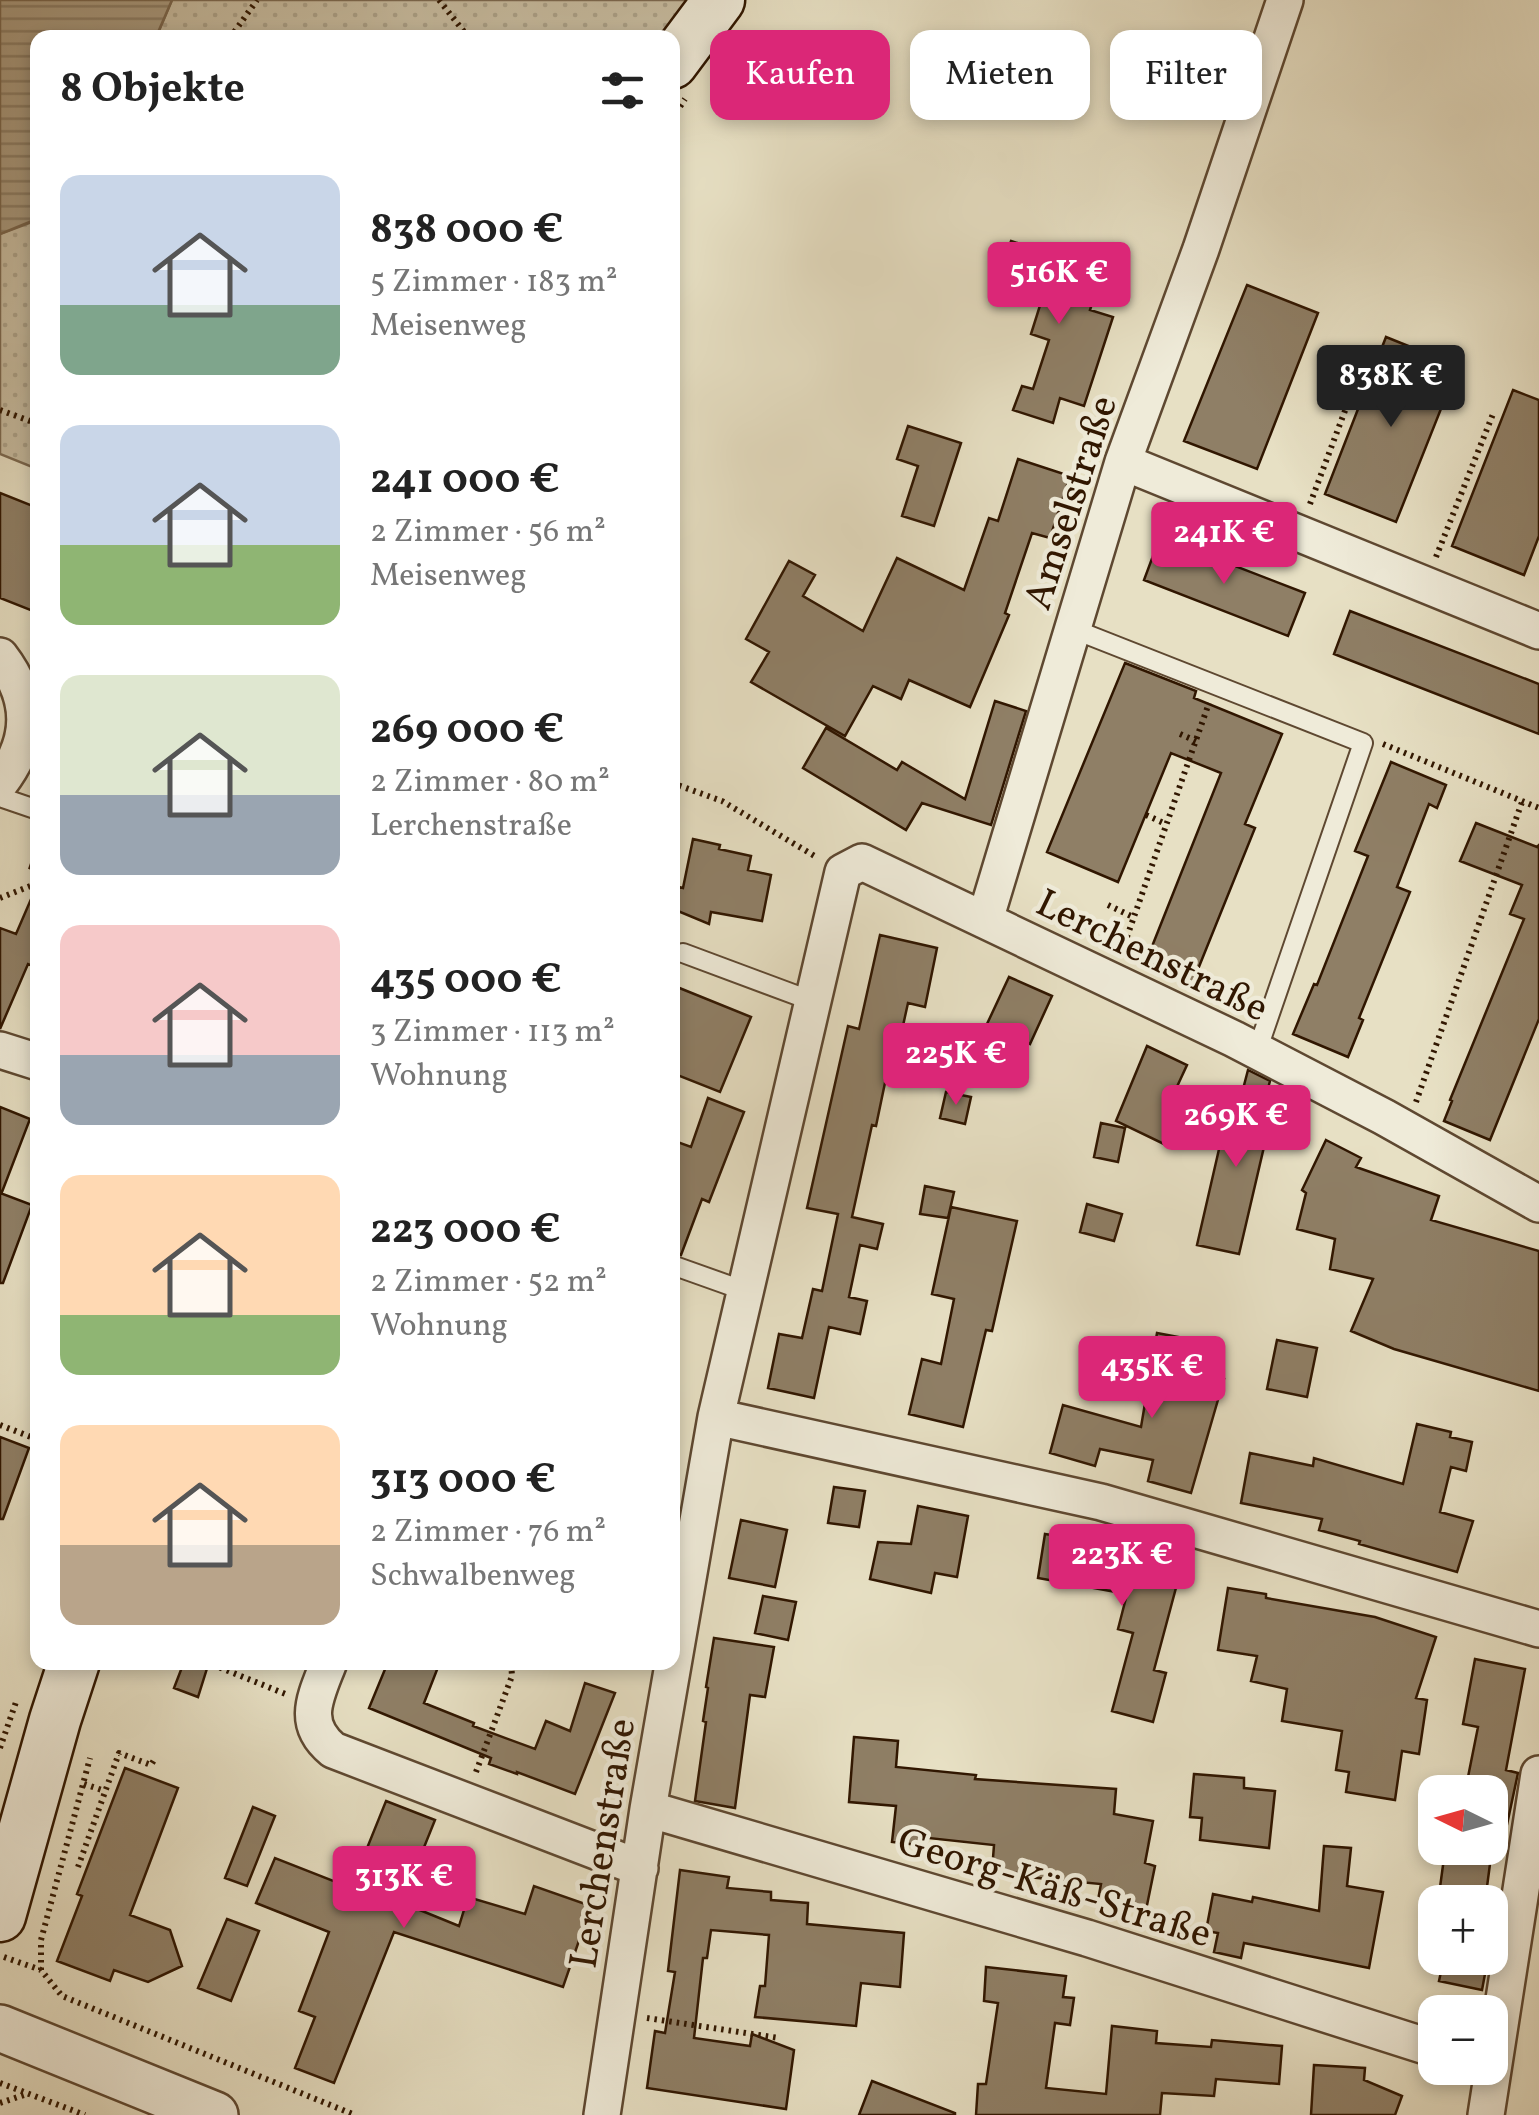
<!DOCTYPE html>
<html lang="de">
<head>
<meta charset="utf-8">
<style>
  :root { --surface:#fff; --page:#f2f2f2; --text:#222; --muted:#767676; --accent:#db2777 }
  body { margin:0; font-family:Vollkorn,serif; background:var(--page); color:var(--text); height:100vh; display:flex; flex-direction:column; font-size:38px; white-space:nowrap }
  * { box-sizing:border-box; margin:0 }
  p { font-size:32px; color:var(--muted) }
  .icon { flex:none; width:55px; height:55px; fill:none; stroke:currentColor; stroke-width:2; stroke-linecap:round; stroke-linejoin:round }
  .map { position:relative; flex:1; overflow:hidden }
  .details { position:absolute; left:30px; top:30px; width:650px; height:1640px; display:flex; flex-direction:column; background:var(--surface); border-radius:20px; box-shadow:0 5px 15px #0003 }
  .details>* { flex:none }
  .top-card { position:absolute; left:710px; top:30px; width:678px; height:90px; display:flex; gap:20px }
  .needle { width:65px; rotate:275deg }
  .fabs { position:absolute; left:1418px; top:1775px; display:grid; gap:20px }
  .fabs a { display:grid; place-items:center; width:90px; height:90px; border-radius:20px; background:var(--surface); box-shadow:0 5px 15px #0003; font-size:50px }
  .price { position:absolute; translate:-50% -85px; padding:0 22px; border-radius:10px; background:var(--accent); color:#fff; font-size:32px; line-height:65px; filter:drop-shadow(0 2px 5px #0008) }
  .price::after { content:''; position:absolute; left:50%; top:60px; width:30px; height:22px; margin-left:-15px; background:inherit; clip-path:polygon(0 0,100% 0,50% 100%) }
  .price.current { background:#222; color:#fff }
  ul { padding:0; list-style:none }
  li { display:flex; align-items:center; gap:30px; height:250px; padding:0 30px }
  li span { display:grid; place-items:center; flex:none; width:280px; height:200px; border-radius:20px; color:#555 }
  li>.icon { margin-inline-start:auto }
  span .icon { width:120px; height:120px; fill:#fffc; stroke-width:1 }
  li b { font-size:42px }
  h2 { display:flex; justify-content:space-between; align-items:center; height:120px; padding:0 30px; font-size:42px }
  .chip { padding:0 35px; border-radius:20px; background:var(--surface); box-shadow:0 5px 15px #0003; font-size:35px; line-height:90px }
  .chip.current { background:var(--accent); color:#fff }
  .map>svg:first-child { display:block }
  .grass { fill:url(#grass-dots); stroke:#7c6a52; stroke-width:2.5 }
  .water { fill:url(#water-rules); stroke:#79664d; stroke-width:2.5 }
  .building { fill:#8f7f66; stroke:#301600; stroke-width:2.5 }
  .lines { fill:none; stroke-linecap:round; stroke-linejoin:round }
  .service-casing { stroke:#5e4831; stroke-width:22 }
  .minor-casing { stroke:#5e4831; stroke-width:40 }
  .tertiary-casing { stroke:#5e4831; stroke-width:50 }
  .secondary-casing { stroke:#301600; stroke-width:55 }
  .path { stroke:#301600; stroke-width:6; stroke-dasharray:2.5 5; stroke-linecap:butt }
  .service { stroke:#efebd9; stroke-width:18 }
  .minor { stroke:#efebd9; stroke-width:35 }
  .tertiary { stroke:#efebd9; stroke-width:45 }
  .secondary { stroke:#efebd9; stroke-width:50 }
  .labels { text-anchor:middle; stroke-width:9; stroke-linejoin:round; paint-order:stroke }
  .street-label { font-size:40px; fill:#301600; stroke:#efebd9 }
</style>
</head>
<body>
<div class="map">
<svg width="1539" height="2115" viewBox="0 0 1539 2115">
  <defs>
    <pattern id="grass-dots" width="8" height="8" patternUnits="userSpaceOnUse" patternTransform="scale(2.5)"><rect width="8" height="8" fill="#c8bea3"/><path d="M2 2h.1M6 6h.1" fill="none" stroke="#aca38b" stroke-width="1.8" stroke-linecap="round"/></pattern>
    <pattern id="water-rules" width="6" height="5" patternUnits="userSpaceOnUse" patternTransform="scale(2.5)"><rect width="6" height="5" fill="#a99b81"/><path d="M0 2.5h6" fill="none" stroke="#8a7d67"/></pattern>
  </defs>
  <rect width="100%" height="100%" fill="#e7e0c4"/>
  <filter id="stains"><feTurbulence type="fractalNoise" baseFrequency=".002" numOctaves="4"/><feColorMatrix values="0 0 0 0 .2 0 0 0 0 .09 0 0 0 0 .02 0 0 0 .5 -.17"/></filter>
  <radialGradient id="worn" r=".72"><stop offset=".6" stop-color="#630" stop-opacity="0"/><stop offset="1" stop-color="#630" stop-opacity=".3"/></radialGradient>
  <path class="grass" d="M172,0H689L664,37L156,38Z
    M37,215V469L0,454V234L32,222Z"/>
  <path class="water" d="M0,0H172L156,37L38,38L37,215L32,221L0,234Z"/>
  <path class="building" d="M1011,241L1103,270L1090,310L1113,317L1084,406L1060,398L1053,423L1013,410L1022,386L1033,389L1049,340L1031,334L1043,296L998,280Z
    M1247,285L1318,313L1257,469L1184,441Z
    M1386,337L1458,366L1396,522L1325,494Z
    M1513,390L1539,400V536L1524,575L1452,546Z
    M908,426L961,443L934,526L902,516L918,466L897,459Z
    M1018,459L1070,476L1050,538L1032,533L1005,613L1009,615L970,707L909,680L901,699L873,686L845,736L751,682L769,652L746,639L789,561L815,575L803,596L863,631L897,558L964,590L989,518L998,521Z
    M0,493L38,508V613L0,598Z
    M1160,537L1305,593L1288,636L1144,580Z
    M1350,611L1539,684V734L1334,654Z
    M1125,663L1196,691L1194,698L1282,734L1245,824L1255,828L1192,984L1147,965L1153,944L1221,773L1171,753L1118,882L1047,852Z
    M995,701L1026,711L991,825L922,803L906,830L803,768L826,728L897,770L902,762L965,799Z
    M1391,762L1446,785L1437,808L1429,804L1397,887L1410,892L1359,1018L1363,1020L1348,1057L1293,1034L1314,984L1317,985L1368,856L1355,851Z
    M1476,823L1537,847L1539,845V1019L1490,1140L1444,1121L1452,1101L1450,1100L1524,919L1510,914L1522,885L1460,861Z
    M693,839L720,845L719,849L751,856L748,870L771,875L762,921L711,912L709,924L673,909L679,887L683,888Z
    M38,883V968L28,964L0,1029V928L16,934Z
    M880,935L937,948L925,1007L908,1003L891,1080L886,1078L876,1126L872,1125L852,1217L883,1224L877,1249L860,1245L849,1297L867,1301L860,1334L829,1327L814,1398L768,1388L779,1334L802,1338L813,1289L822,1291L838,1214L807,1208L848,1026L859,1029Z
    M1009,977L1052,996L1030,1044L1024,1041L1006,1081L977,1068L995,1028L987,1024Z
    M672,985L751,1017L720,1092L672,1073Z
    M1147,1046L1187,1065L1168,1106L1182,1112L1166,1145L1116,1121Z
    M1248,1070L1270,1081L1260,1118L1270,1121L1239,1254L1197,1245L1228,1110L1237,1112Z
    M946,1092L971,1097L965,1124L940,1118Z
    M708,1098L744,1112L709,1202L702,1199L681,1255L672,1253V1140L691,1147Z
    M0,1107L30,1119L2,1192H0Z
    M1101,1123L1125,1128L1118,1162L1094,1157Z
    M1326,1140L1361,1158L1356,1167L1439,1196L1431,1220L1539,1251V1391L1394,1349L1351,1331L1373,1279L1330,1269L1335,1239L1297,1229L1306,1193L1302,1190Z
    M925,1186L954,1192L948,1218L920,1214Z
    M0,1193L32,1205L3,1283H0Z
    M1087,1204L1122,1214L1114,1241L1080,1232Z
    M951,1207L1017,1221L992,1331L986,1330L963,1427L909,1414L922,1359L941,1364L954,1299L932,1294Z
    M1157,1333L1194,1340L1188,1372L1224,1379L1191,1493L1148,1481L1153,1460L1100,1449L1095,1466L1050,1453L1063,1405L1141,1427Z
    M1277,1340L1317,1348L1307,1397L1267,1389Z
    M1417,1424L1451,1432L1450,1437L1472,1442L1466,1471L1451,1467L1440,1512L1473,1521L1457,1572L1359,1544L1360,1541L1319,1530L1322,1519L1241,1503L1250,1453L1313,1466L1314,1458L1403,1484Z
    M0,1437L29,1448L3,1519H0Z
    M834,1487L865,1491L859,1527L828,1523Z
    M918,1506L968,1516L957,1577L935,1573L931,1593L870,1579L878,1542L911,1544Z
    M741,1520L787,1530L775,1587L729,1578Z
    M1045,1534L1096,1542V1545L1181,1569L1154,1670L1166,1673L1153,1722L1112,1711L1133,1633L1118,1629L1127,1594L1038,1578Z
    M1228,1588L1266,1594V1598L1375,1617L1436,1637L1416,1698L1427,1700L1419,1754L1402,1751L1395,1800L1346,1792L1349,1772L1336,1770L1342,1731L1282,1721L1287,1689L1251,1681L1257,1656L1218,1650Z
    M763,1596L796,1602L788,1640L755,1633Z
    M714,1638L774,1647L765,1697L750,1695L735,1808L695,1801L706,1722L703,1721L708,1688L706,1687Z
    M1475,1659L1525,1669L1506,1770L1518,1773L1502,1848L1490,1847V1792H1465L1478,1727L1463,1724Z
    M184,1662H209L198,1697L174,1688Z
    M388,1662H440L424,1703L474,1723L473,1726L535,1749L546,1721L570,1731L585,1683L615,1693L575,1794L517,1772V1774L489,1764L491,1758L369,1708Z
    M854,1737L898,1741L896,1767L976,1775L975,1779L1116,1789L1114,1814L1153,1821L1145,1863L1155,1866L1146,1910L1098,1900L1101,1884L1018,1876V1873L992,1871L994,1845L920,1837L919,1845L892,1842L896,1806L849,1802Z
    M125,1768L178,1788L130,1915L170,1930L182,1966L148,1982L114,1970L110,1981L57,1961L82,1896L77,1894Z
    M1194,1774L1244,1778V1788L1275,1791L1269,1848L1200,1840L1202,1818L1190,1817Z
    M386,1801L435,1820L406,1892L409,1893L405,1904L459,1926L468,1897L525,1914L534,1886L591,1906L563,1987L394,1932L334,2083L295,2068L315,2017L299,2011L329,1932L256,1903L275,1858L351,1888Z
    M253,1807L275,1816L247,1886L225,1878Z
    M1324,1846L1351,1848L1347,1886L1383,1892L1369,1968L1244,1943L1241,1958L1214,1952L1218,1933L1206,1931L1213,1894L1252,1902L1253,1897L1319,1911Z
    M1444,1858L1490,1864L1485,1902H1438Z
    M680,1870L729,1877L727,1888L771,1892V1900L808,1903L807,1924L904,1933L900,1987L861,1983L856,2026L755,2017L760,1986H765L769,1935L711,1930L707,1958H703L694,2038L750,2046L752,2034L794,2050L786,2109L647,2088L655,2031L665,2033L675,1972L668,1971Z
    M227,1919L259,1931L231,2001L198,1988Z
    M1444,1958H1488L1482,1990L1439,1981Z
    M986,1967L1066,1976L1063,1997L1074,1998L1070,2025L1055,2023L1046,2088L1106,2094L1112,2026L1157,2031L1156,2043L1211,2047L1212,2040L1282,2046L1279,2084L1216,2079L1214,2096L1162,2093L1160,2115H976L978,2084H986L998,2003L984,2001Z
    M1314,2065L1365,2068L1364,2080L1402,2096L1395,2115H1311Z
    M872,2081L955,2113V2115H859Z"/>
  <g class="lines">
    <g class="service-casing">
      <path id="service" d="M1073,629L1363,743L1257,1051
        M0,797L38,810
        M683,953L812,1001
        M672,1265L745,1291"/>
    </g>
    <g class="minor-casing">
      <path id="minor" d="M1123,462L1539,631
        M0,656C33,699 33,740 0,783
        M985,920L1123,462L1201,249L1285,0
        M0,1050L38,1062
        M716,1417L1101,1502L1539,1629
        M329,1662C316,1696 300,1723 333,1750L640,1868
        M648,1809L1087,1938L1435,2049
        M602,2115L648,1809L716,1417L843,872L862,862L1234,1039L1384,1117L1539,1204
        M1486,2115L1539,1774"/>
    </g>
    <g class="tertiary-casing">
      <path id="tertiary" d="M0,2028L215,2115"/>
    </g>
    <g class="secondary-casing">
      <path id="secondary" d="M672,63L719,0
        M0,1916L55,1720L74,1662"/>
    </g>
    <path class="path" d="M439,0L469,38
      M230,38L257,0
      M672,119L685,99
      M0,410L38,424
      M1310,504L1364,360
      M1436,557L1493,414
      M1180,734L1196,741
      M1383,744L1539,808
      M672,783L722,801L818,858
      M1146,815L1166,824
      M29,866L38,869
      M0,898L38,883
      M1108,905L1133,917
      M1122,951L1209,703
      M1416,1102L1522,802
      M0,1425L31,1437
      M206,1662L288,1695
      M0,1748L16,1702
      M476,1772L512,1676L511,1662
      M84,1784L105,1791
      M78,1867L119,1753L151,1765L154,1760
      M4,1957L41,1970L62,1996L355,2115
      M41,1970V1940L90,1758
      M647,2018L779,2038
      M0,2083L85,2115
      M0,2103L27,2094"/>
    <use href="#service" class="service"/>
    <use href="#minor" class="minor"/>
    <use href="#tertiary" class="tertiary"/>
    <use href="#secondary" class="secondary"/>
  </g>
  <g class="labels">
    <g class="street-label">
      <text transform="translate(1069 502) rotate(-72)" y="14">Amselstraße</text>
      <text transform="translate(1153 954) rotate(26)" y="14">Lerchenstraße</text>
      <text transform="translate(601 1843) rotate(-81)" y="14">Lerchenstraße</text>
      <text transform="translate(1055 1886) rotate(17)" y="14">Georg-Käß-Straße</text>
    </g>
  </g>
  <rect width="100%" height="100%" filter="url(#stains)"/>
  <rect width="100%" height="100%" fill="url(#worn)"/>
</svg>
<div class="fabs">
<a><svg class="needle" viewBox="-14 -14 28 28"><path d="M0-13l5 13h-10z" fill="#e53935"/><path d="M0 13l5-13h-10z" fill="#767676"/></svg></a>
<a>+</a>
<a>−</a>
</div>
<b class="price" style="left:1059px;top:327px">516K €</b>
<b class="price current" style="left:1391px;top:430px">838K €</b>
<b class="price" style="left:1224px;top:587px">241K €</b>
<b class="price" style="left:956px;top:1108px">225K €</b>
<b class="price" style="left:1236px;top:1170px">269K €</b>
<b class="price" style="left:1152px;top:1421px">435K €</b>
<b class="price" style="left:1122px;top:1609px">223K €</b>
<b class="price" style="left:404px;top:1931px">313K €</b>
<div class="top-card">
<a class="chip current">Kaufen</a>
<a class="chip">Mieten</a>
<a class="chip">Filter</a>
</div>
<section class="details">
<h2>8 Objekte<svg class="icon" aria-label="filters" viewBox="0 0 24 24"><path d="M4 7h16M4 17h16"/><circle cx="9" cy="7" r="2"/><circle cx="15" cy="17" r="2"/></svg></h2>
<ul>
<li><span style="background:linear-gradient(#c9d6e8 65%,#7fa58c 0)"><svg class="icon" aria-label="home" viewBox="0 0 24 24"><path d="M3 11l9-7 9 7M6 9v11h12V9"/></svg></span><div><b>838 000 €</b><p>5 Zimmer · 183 m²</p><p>Meisenweg</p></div></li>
<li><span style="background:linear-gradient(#c9d6e8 60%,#8fb573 0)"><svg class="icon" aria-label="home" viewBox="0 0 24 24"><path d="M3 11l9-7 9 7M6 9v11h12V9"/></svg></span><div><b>241 000 €</b><p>2 Zimmer · 56 m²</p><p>Meisenweg</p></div></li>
<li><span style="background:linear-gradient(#dfe7d0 60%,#9aa5b1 0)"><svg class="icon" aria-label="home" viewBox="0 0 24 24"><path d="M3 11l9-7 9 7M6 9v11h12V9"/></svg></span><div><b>269 000 €</b><p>2 Zimmer · 80 m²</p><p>Lerchenstraße</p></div></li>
<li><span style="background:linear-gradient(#f6c9c9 65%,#9aa5b1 0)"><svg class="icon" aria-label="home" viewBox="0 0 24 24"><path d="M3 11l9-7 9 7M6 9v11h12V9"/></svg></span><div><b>435 000 €</b><p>3 Zimmer · 113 m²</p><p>Wohnung</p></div></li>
<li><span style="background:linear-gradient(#ffd9b3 70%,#8fb573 0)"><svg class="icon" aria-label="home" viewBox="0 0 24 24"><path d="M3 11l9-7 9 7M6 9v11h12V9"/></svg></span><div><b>223 000 €</b><p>2 Zimmer · 52 m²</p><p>Wohnung</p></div></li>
<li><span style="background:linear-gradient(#ffd9b3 60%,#b9a48a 0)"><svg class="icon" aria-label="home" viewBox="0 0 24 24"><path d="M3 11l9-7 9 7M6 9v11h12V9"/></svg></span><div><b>313 000 €</b><p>2 Zimmer · 76 m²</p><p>Schwalbenweg</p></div></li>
</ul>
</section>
</div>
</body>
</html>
